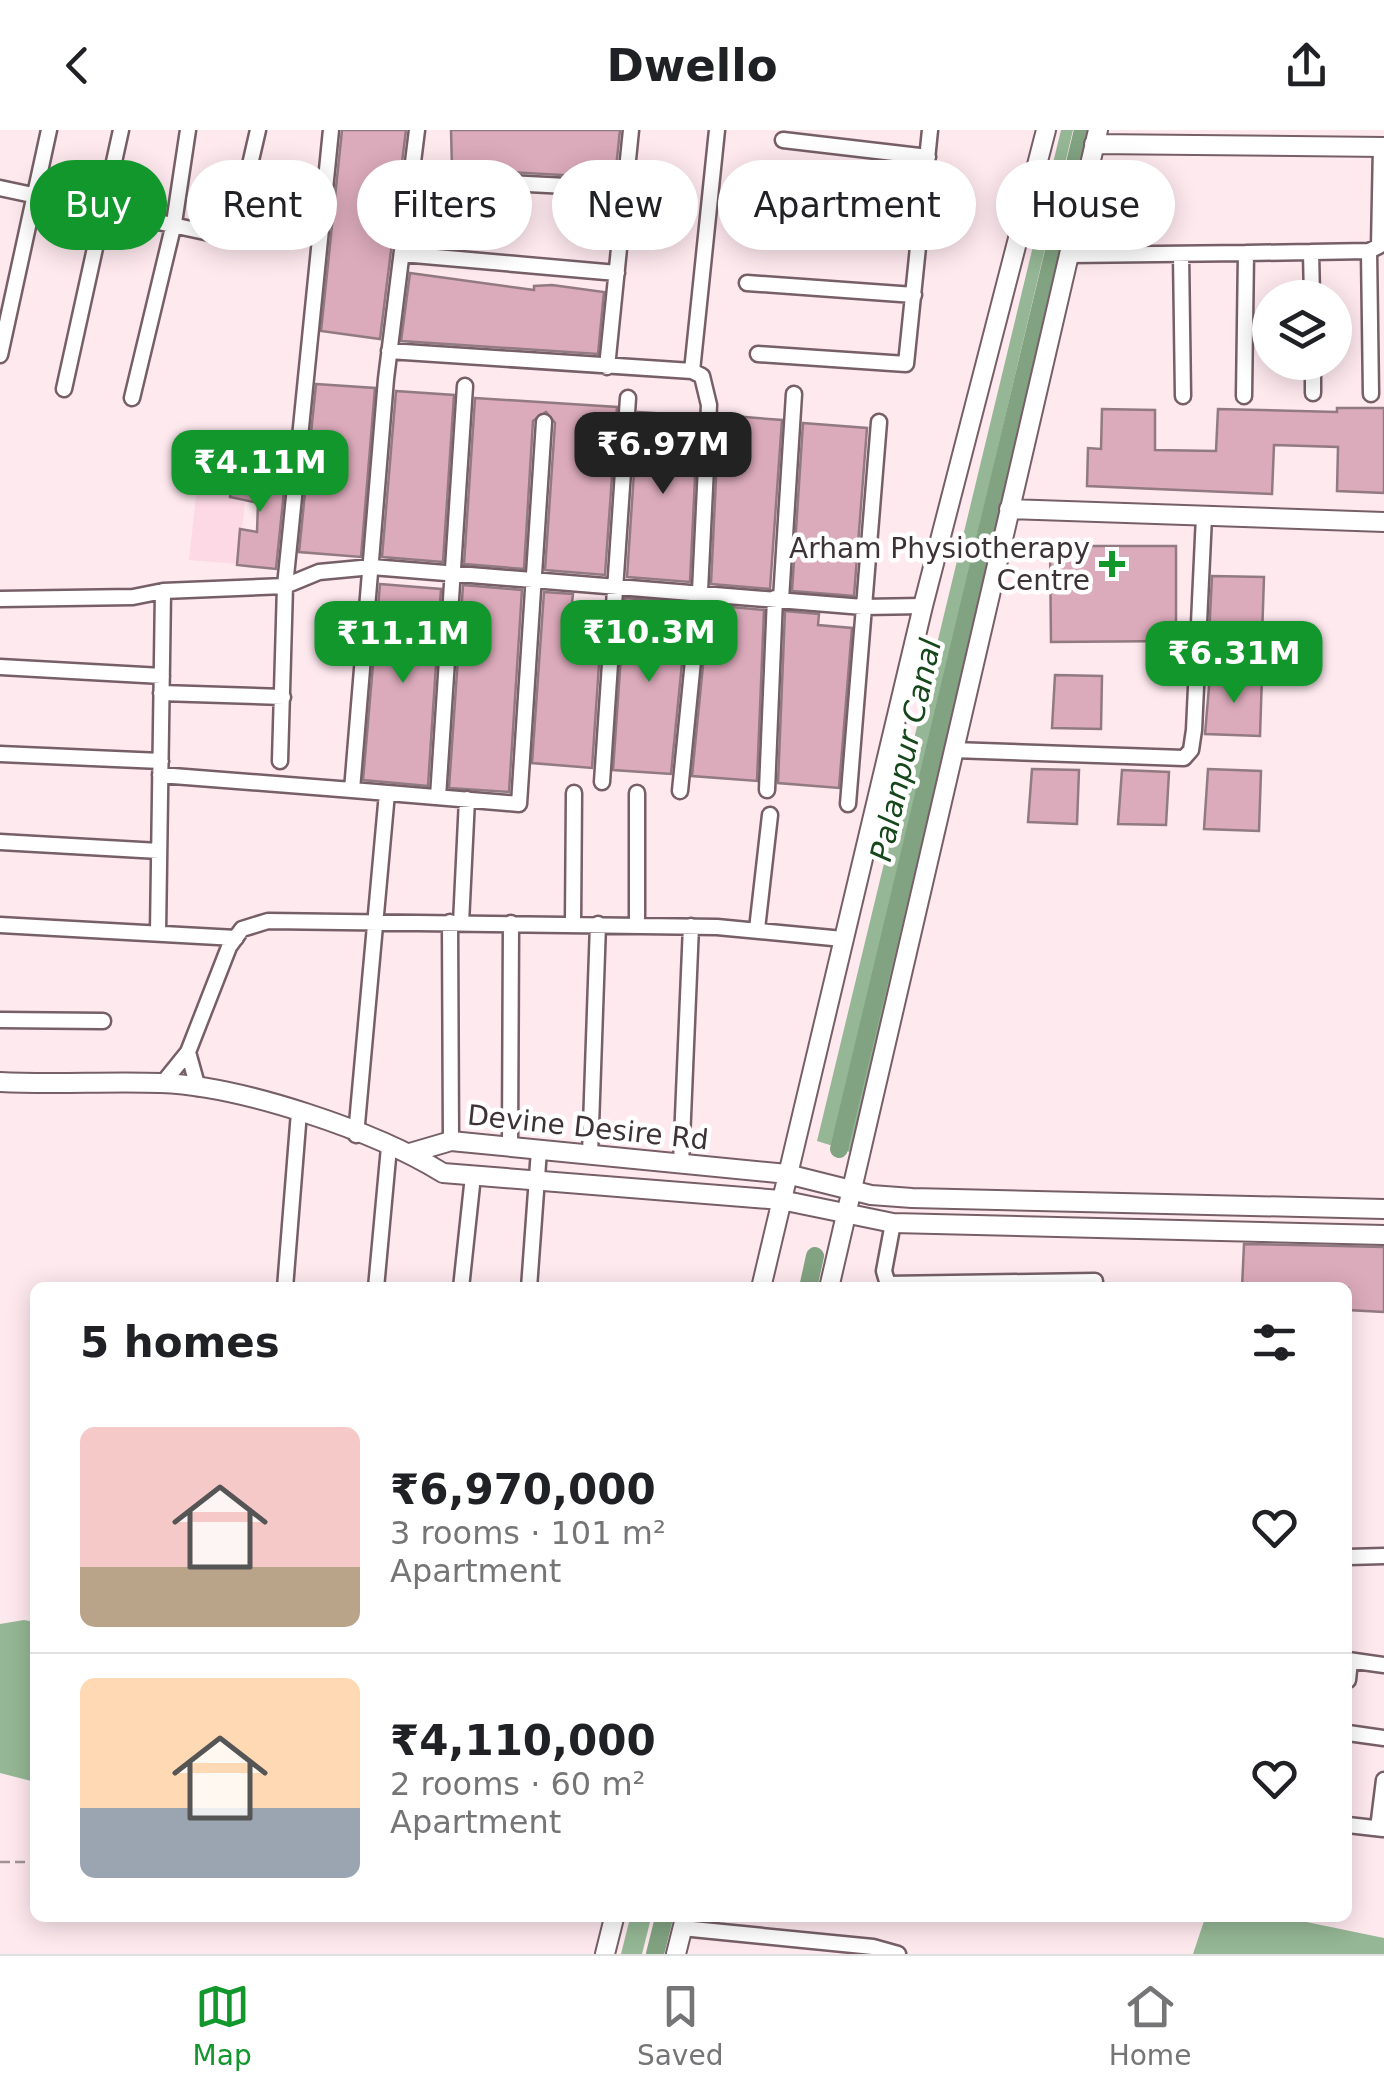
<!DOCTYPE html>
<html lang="en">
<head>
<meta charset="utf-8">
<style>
  :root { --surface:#fff; --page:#f6f6f6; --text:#202124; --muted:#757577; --line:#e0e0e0; --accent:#11972c }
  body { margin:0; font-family:"DejaVu Sans",sans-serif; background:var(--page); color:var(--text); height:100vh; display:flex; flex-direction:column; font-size:38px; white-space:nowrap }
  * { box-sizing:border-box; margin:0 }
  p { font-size:32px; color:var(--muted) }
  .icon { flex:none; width:55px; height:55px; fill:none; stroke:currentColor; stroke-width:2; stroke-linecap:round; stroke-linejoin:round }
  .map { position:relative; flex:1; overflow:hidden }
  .side { position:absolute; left:30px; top:1152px; width:1322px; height:640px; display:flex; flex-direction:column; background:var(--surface); border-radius:15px; box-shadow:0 5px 25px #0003 }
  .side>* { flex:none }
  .banner { position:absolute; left:30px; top:30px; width:1325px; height:90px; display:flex; gap:20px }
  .tools { position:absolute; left:1252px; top:150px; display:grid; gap:20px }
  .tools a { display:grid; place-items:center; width:100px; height:100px; border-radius:50%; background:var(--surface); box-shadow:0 5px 25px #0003; font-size:50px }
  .price { position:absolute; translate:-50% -85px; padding:0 22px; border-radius:20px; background:var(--accent); color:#fff; font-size:32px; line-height:65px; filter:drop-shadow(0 2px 5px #0008) }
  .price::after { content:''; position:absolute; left:50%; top:60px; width:30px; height:22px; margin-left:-15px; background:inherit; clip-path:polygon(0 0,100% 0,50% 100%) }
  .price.on { background:#222; color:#fff }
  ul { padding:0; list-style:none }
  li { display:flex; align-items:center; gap:30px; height:250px; padding:0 50px }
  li+li { border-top:2px solid var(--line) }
  li span { display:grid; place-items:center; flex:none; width:280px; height:200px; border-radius:15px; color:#555 }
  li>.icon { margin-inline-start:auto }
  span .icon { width:120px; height:120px; fill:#fffc; stroke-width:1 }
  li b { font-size:42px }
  h2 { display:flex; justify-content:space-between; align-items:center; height:120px; padding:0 50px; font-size:42px }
  .pill { padding:0 35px; border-radius:45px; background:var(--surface); box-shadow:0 5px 25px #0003; font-size:35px; line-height:90px }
  .pill.on { background:var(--accent); color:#fff }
  header { display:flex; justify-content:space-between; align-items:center; height:130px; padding:0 50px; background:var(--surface); font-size:45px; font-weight:700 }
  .tabs { display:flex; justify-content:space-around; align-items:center; height:140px; border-top:2px solid var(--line); background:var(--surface); font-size:28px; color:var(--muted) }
  .tabs a { display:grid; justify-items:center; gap:5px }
  .tabs .on { color:var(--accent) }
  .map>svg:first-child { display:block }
  .built { fill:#fcd9e4 }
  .forest { fill:#95b795 }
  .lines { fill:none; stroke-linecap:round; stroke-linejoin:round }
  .canal { stroke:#82a382; stroke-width:18 }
  .building { fill:#dcabbb; stroke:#917a81; stroke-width:2.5 }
  .minor-casing { stroke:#765f67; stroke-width:19 }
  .tertiary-casing { stroke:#765f67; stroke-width:22 }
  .path { stroke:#a29397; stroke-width:2.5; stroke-dasharray:10 5; stroke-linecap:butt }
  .minor { stroke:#fff; stroke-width:14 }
  .tertiary { stroke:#fff; stroke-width:18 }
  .poi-dot { fill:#11972c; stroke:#fff; stroke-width:4 }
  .labels { text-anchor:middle; stroke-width:9; stroke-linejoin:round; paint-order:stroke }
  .poi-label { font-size:28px; fill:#3d3336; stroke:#fff; text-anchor:end }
  .street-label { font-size:28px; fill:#3d3336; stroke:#fff }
  .water-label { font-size:30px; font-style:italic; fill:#15471a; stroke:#fff }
</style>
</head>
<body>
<header><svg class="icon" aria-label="back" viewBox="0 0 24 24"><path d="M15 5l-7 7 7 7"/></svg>Dwello<svg class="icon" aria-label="share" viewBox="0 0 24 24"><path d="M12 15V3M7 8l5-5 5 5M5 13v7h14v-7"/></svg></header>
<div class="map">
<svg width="1384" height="1824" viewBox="0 0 1384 1824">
  <rect width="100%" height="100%" fill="#fee9ef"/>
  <path class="built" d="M199,339L233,340L231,369L245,372L238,434L189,430Z"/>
  <path class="forest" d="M1061,0H1073L833,1016L817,1011Z
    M1002,372L1007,373L852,1022L845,1021Z
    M24,1490L35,1492V1652L0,1643V1494Z
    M630,1788H651L642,1824H621Z
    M1205,1788H1287L1384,1808V1824H1193Z"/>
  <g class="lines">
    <path class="canal" d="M839,1019L1083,0
      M808,1158L815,1126
      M655,1824L664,1788"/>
  </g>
  <path class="building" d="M342,0H406L380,209L321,201Z
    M451,0H620L615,48L452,39Z
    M410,143L534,160V156L552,155L604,162L598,224L401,211Z
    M316,254L375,258L361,427L299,422Z
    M396,261L454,265L443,432L382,427Z
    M475,268L617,277L605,445L545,440L555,293L546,282L533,291L524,439L464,434Z
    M1337,278H1384V363L1337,361L1338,317L1274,315L1272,364L1087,356L1088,318L1101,319L1102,279L1155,280V320L1216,321L1218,279L1337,282Z
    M638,282L698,286L690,452L627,447Z
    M719,285L782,290L770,459L711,454Z
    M803,293L867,298L854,466L792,461Z
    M234,337L286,342L276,439L237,435L240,399L257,402L258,373L230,367Z
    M1050,416H1176V511L1051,512Z
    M1212,446L1264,447L1262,507L1209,506Z
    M380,454L441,459L428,656L363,650Z
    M463,455L522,460L509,662L449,658Z
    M544,462L573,464L572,473L603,475L592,638L532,633Z
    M625,468L688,473L671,644L613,640Z
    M709,475L764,480L757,651L692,646Z
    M785,481L819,484L818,495L852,498L839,658L778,653Z
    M1055,545L1102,546L1101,599L1052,598Z
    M1210,545L1262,546L1260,606L1205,604Z
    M1032,639L1079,640L1077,694L1028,692Z
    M1208,639L1261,641L1259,701L1204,699Z
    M1122,640L1169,642L1166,695L1118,694Z
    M1244,1114L1384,1117V1182L1348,1180V1158H1242Z"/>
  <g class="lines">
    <g class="minor-casing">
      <path id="minor" d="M417,0L386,249L352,660L519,674L544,292
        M783,10L928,27
        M411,48L625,59
        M0,58L233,108L258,0
        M780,82L921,92
        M1369,121L1371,264
        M1246,123L1311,122
        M402,124L617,143
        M1181,124L1183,266
        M1068,125L1246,123L1244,266
        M747,153L914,165
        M1312,168L1311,122L1369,121L1379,116L1381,17
        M389,221L692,241L717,0
        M758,224L906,234L930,0
        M0,225L49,0
        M1313,232V263
        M607,237L631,0
        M64,259L121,0
        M132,268L174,93L188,0
        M0,469L133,467L163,461L285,456L319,442L372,437L863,477L923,476
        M781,469L794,264
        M0,537L162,546
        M161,563L283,567
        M953,620L1184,628L1191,620L1194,600L1204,386
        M0,624L161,631
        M280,631L285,456L331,0
        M160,645L352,660
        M602,652L628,268
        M767,660L775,468
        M680,661L700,461L709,275L702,246L692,241
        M637,663V795
        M438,667L465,256
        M848,674L879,292
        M0,712L159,721
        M450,792L451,1011
        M461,793L467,669
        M573,794L574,663
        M0,795L236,808
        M757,799L770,685
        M158,803L163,461
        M0,890L103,891
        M188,922L198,958
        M163,953L188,922L229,817L242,799L268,791L717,797L843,809
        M356,1005L387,663
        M510,1017L511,793
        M590,1025L598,794
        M681,1034L691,796
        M887,1154L1095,1151
        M285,1158L299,982
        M376,1158L389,1017
        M461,1158L473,1046
        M529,1158L539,1020
        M889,1158L884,1141L893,1093
        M1348,1427L1384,1426
        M1348,1530L1384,1535
        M1348,1550L1350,1531
        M1348,1603L1384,1608
        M1348,1695L1383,1699
        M1378,1698L1384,1650
        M682,1798L873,1817L898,1824"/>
    </g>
    <g class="tertiary-casing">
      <path id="tertiary" d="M1094,14L1384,17
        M1009,379L1384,392
        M0,952C54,955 107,951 161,953C242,956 375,1001 443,1043L781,1070L893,1093L1384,1105
        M410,1023L451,1011L787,1044L871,1065L912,1068L1384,1079
        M761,1158L923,476L1046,0
        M829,1158L1098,0
        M605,1824L614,1788
        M676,1824L685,1788"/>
    </g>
    <path class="path" d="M0,1732H35"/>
    <use href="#minor" class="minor"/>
    <use href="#tertiary" class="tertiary"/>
  </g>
  <path class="poi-dot" d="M1107 419h10v10h10v10h-10v10h-10v-10h-10v-10h10z"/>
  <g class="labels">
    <g class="poi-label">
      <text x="1090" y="428">Arham Physiotherapy<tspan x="1090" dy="32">Centre</tspan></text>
    </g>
    <g class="street-label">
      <text transform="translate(588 997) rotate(6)" y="10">Devine Desire Rd</text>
    </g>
    <g class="water-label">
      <text transform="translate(906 620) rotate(-77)" y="10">Palanpur Canal</text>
    </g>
  </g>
</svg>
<div class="tools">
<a><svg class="icon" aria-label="layers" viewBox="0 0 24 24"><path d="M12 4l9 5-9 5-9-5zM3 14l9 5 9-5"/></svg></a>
</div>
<b class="price on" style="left:663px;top:367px">₹6.97M</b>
<b class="price" style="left:260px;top:385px">₹4.11M</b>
<b class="price" style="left:649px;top:555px">₹10.3M</b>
<b class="price" style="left:403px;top:556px">₹11.1M</b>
<b class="price" style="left:1234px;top:576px">₹6.31M</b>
<div class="banner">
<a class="pill on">Buy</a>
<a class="pill">Rent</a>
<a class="pill">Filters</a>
<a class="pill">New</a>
<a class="pill">Apartment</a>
<a class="pill">House</a>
</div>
<section class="side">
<h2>5 homes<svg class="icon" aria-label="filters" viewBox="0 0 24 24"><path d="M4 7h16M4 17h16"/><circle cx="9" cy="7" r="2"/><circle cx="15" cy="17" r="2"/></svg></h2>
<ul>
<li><span style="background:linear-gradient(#f6c9c9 70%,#b9a48a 0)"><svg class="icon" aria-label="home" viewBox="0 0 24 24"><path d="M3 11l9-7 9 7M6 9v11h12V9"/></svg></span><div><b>₹6,970,000</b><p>3 rooms · 101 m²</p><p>Apartment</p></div><svg class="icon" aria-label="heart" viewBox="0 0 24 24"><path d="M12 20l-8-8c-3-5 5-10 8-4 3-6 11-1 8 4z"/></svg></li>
<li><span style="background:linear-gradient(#ffd9b3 65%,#9aa5b1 0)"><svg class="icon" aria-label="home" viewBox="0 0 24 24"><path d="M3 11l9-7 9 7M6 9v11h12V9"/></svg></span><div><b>₹4,110,000</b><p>2 rooms · 60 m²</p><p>Apartment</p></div><svg class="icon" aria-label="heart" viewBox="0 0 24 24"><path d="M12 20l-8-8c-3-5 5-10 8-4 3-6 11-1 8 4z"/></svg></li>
</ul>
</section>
</div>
<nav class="tabs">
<a class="on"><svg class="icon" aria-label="map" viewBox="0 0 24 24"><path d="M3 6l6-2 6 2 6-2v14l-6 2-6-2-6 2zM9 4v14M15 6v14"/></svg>Map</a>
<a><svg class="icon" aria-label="saved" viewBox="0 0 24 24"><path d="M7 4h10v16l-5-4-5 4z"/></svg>Saved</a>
<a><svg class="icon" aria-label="home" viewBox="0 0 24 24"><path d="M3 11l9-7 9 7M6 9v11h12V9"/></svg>Home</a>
</nav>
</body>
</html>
